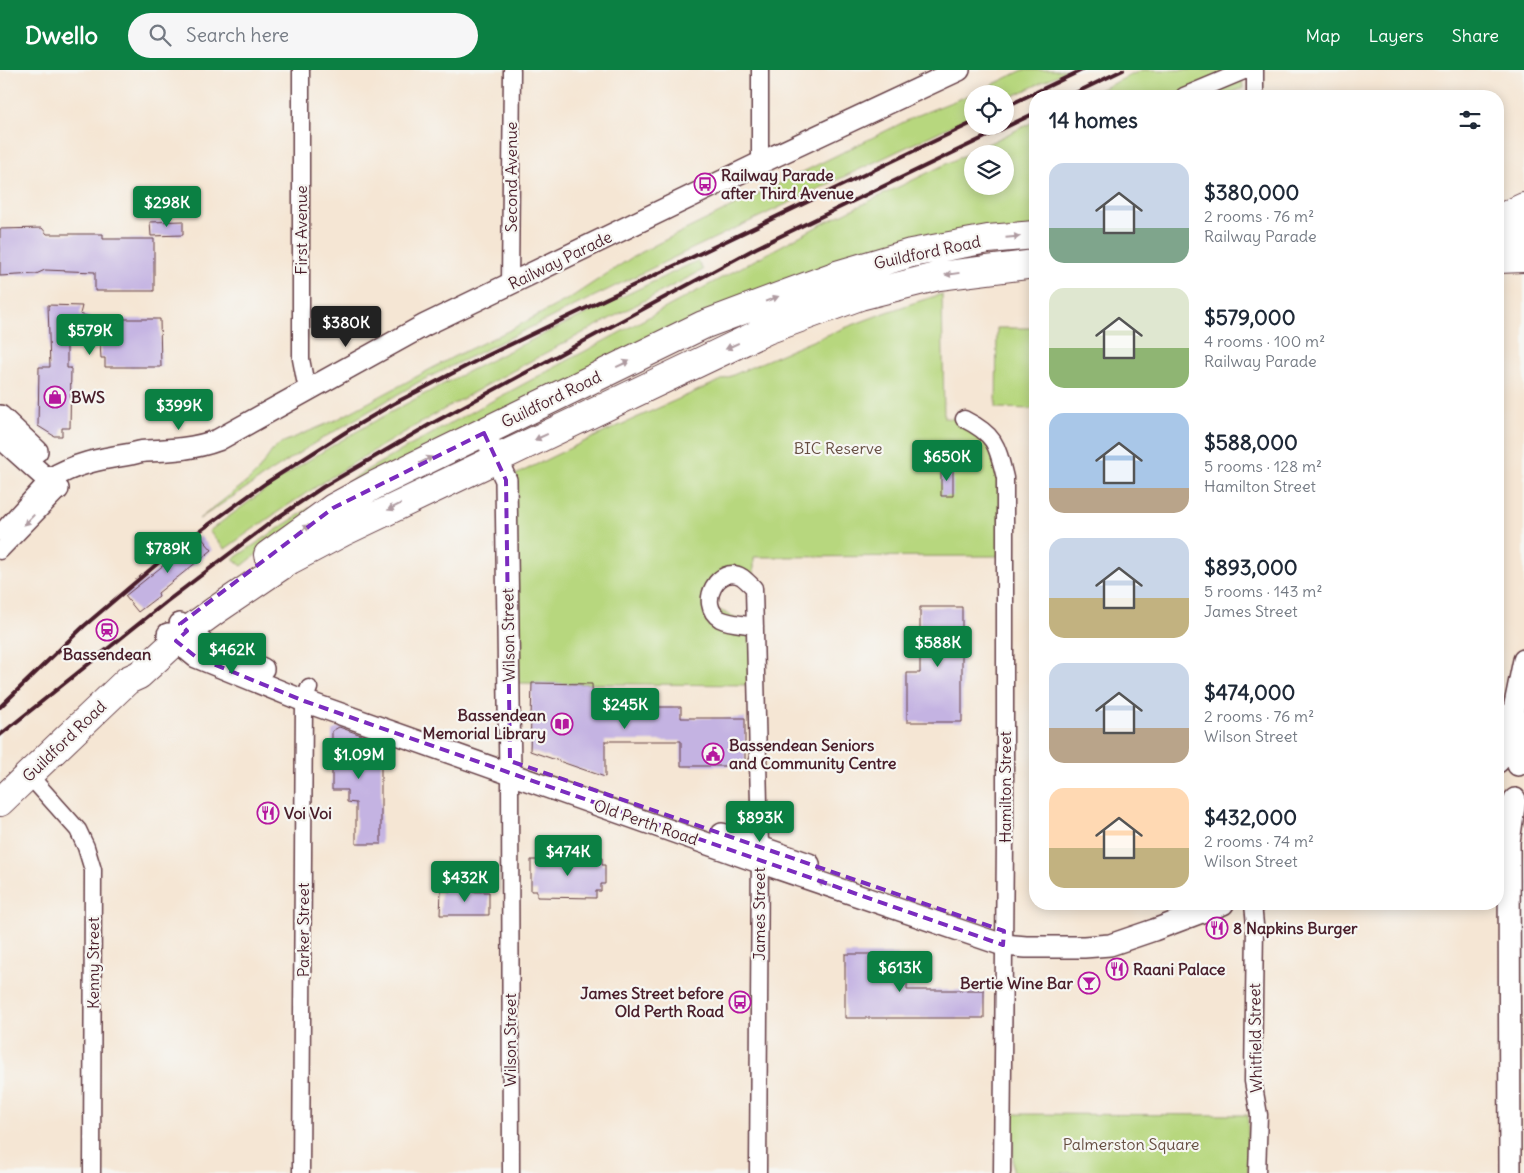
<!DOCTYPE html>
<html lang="en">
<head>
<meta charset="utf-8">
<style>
  :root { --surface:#fff; --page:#f6f6f7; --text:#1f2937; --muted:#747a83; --accent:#0b8043 }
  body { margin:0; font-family:Delius,sans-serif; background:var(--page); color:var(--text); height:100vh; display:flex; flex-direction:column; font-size:19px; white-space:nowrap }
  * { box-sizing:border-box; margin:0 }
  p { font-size:16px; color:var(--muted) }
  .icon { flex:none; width:28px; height:28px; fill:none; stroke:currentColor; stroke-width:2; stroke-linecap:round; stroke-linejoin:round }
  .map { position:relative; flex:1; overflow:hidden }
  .drawer { position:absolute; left:1029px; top:20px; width:475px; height:820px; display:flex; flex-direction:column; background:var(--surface); border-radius:20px; box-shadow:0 2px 12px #0003 }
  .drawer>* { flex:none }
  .tools { position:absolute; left:964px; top:15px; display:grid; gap:10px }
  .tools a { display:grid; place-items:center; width:50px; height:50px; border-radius:50%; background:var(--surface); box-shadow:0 2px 12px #0003; font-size:25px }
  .price { position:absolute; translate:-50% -42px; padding:0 11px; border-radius:5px; background:var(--accent); color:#fff; font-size:16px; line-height:32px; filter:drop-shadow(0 1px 2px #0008) }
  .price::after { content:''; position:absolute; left:50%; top:30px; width:15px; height:11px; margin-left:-8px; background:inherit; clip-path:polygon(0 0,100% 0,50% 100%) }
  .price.selected { background:#222; color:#fff }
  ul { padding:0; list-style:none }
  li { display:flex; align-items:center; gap:15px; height:125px; padding:0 20px }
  li span { display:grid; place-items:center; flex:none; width:140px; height:100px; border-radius:15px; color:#555 }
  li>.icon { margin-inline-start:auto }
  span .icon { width:60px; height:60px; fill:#fffc; stroke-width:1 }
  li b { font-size:21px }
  h2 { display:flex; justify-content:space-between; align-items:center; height:60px; padding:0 20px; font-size:21px }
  header { display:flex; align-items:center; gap:30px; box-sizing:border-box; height:70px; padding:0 25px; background:var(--accent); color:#fff }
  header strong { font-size:24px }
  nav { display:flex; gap:28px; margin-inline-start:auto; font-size:18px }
  .search { width:350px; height:45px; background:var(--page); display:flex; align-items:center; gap:12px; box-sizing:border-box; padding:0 18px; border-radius:28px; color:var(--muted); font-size:19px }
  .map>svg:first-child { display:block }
  .green { fill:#b7d77e; stroke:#807b54; fill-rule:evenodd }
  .building { fill:#c4b3e2 }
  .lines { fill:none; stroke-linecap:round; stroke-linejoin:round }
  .minor-casing { stroke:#643d44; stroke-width:19 }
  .tertiary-casing { stroke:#643d44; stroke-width:24 }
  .trunk-casing { stroke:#643d44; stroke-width:30 }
  .minor { stroke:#fff; stroke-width:16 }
  .tertiary { stroke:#fff; stroke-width:21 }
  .trunk { stroke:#fff; stroke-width:28 }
  .rail { stroke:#4a1f2b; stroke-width:4 }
  .oneway { fill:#ae9aa0 }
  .marked { fill:none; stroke:#7b2cbf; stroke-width:4; stroke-dasharray:10 6; stroke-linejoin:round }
  .labels { text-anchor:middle; stroke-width:4.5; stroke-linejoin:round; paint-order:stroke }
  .poi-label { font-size:16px; font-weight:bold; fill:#4a1f2b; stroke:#f6f6f2; text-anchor:start }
  .street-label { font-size:16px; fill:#4a1f2b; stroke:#f6f6f2 }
  .park-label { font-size:16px; fill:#654d40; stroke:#f6f6f2 }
</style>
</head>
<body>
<header>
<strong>Dwello</strong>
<div class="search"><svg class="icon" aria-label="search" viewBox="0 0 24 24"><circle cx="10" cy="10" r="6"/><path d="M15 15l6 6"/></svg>Search here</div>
<nav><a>Map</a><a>Layers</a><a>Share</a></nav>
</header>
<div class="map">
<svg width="1524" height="1103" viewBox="0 0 1524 1103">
  <rect width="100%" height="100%" fill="#f6f6f2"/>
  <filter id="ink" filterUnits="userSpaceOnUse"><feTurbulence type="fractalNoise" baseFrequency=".02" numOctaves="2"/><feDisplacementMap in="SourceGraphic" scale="10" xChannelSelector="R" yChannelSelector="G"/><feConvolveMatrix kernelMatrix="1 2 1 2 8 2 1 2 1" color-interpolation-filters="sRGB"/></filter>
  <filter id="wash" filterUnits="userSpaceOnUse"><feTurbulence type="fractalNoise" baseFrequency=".0096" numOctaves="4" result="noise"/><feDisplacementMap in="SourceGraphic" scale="20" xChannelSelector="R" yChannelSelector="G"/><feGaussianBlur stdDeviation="1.12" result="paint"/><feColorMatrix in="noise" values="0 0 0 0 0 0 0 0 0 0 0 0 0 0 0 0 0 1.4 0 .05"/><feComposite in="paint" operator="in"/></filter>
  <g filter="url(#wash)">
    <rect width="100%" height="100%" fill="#f5e6d4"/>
    <path class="green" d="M1023,0H1068L1005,30V24H973Z
      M1142,0H1241L1243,18L1225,26H1086Z
      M972,24V46L677,186L419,312L313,374L199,449L248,411L258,401L272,381L281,373L336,350L453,287L508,261L570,228L631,188L657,174L916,46Z
      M1035,51V156L836,195L267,476L242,496L233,489L363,402L453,352L822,154ZM972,84H1005V116H972Z
      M697,191L703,200C540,285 374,371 225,479L209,461C244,436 280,407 317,385C438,311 570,252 697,191Z
      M942,224L944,348L964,349L998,378L1004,486L754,487V518L729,505L710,536L755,556L756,615L509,613L506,410C569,377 634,349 699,320C779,285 858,249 942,224Z
      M997,258H1035V339L996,338Z
      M1013,1044L1248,1045V1103H1013Z"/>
    <g id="blocks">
      <path class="building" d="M183,151V165L151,166L150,152Z
        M42,158L47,164H103V169H154V221H95V202L45,200L36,204L0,206V159Z
        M48,235L82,236L80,244L95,249H160L161,297H105V288H101L100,273L67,274V298H71L70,358H62V366H54L38,356L39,297H50Z
        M941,399H953V426H941Z
        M200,466L212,480L158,523L159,526L138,542L125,526Z
        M920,537H962V652H907V603H920Z
        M532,613L592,614L593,637H681V648H745V696H681V671H605V707L530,681Z
        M339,657L381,672V774H356V733L347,732V720H332V661Z
        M563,787L602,788V795H605V814H601V821H596V828L537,827V821H531V790H563Z
        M441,821L489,822V845H440Z
        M845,884H898V905H907V920H984V948H845Z"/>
    </g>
  </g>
  <g filter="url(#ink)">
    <use href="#blocks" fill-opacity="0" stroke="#643d44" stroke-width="1"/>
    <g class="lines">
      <g class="minor-casing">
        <path id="minor" d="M301,0V289L305,310L310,319
          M1255,0V26
          M1184,26L1246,0
          M760,93V0
          M510,214L512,0
          M964,349C996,365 997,375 1005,408V770L1002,1103
          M0,463L48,410
          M0,481L59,420
          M755,556C744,554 730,554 720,549C696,534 719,493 742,507C746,510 750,514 754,518L760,777L758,1103
          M28,704L78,760L86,777L93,800L92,1103
          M510,704L511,1103
          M1253,834L1255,855L1253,1011L1259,1045L1257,1103
          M301,1103L304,631L309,618"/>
      </g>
      <g class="tertiary-casing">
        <path id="tertiary" d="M0,346L37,381
          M484,363L506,410L510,704
          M0,367L58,419
          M48,410C76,393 100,389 131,384C136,383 141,381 147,381C172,380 194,379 218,370L425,255L760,93L959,0
          M180,554L204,574L263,599
          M168,564L196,587L304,631L759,792L1003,875L1026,877H1084L1110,875L1154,860L1223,834
          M1514,640C1517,659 1521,676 1518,695
          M1498,692L1506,655L1514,639L1524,590
          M1498,736L1507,767
          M722,764L809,794
          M1510,1103L1509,772L1515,729"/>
      </g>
      <g class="trunk-casing">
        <path id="trunk" d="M1498,149L1524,137
          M1498,162L1524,163
          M1498,189L1524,188
          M268,485L333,438L377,414L703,255L837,205L911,183L988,169L1035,165
          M0,732L128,610L139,605L187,561L216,540L290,490L343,462L767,260L860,226L939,206L1035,194"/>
      </g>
      <use href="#minor" class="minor"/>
      <use href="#tertiary" class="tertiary"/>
      <use href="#trunk" class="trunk"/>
      <path class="rail" d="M1069,26L1123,0
        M1005,37L1082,0
        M0,637L84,556L171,482L266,413L349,360L393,334L482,288L972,53
        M0,665L166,532L274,450L323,417L429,355L756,178L1035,43"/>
    </g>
    <defs><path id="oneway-solid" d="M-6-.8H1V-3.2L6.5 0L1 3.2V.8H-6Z" transform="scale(1.25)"/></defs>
    <g class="oneway">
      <use href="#oneway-solid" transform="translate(1013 167) rotate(-5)"/>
      <use href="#oneway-solid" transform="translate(952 204) rotate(173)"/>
      <use href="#oneway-solid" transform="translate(772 229) rotate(-21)"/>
      <use href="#oneway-solid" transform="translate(732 276) rotate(155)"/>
      <use href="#oneway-solid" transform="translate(623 294) rotate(-25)"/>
      <use href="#oneway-solid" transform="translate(541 367) rotate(155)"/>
      <use href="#oneway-solid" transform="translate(426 390) rotate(-26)"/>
      <use href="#oneway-solid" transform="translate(394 437) rotate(154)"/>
      <use href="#oneway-solid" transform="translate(29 450) rotate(134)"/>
      <use href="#oneway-solid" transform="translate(304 459) rotate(-36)"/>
      <use href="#oneway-solid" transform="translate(824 814) rotate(-161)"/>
    </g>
  </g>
  <path class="marked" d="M484,363L506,410L510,691L1004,861L1003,875L304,631L196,587L176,571L187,561L180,554L333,438Z"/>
  <defs>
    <g id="bus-ring" transform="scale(1.125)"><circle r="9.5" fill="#f6f6f2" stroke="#b5179e" stroke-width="1.5"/><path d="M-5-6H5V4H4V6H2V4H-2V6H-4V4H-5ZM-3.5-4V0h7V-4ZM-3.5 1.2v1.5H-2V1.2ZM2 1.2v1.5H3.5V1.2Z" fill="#b5179e"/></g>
    <g id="shop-ring" transform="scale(1.125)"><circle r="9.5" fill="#f6f6f2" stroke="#b5179e" stroke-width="1.5"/><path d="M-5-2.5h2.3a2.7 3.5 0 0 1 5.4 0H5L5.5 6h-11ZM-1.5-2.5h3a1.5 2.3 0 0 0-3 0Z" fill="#b5179e"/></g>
    <g id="station-ring" transform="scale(1.125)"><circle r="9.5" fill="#f6f6f2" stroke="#b5179e" stroke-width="1.5"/><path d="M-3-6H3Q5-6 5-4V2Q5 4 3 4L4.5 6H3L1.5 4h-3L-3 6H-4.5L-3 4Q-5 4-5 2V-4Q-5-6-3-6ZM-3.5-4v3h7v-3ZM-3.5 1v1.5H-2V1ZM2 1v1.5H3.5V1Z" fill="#b5179e"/></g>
    <g id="library-ring" transform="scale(1.125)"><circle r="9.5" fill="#f6f6f2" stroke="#b5179e" stroke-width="1.5"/><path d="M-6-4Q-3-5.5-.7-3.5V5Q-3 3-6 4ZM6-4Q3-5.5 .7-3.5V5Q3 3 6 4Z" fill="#b5179e"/></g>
    <g id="civic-ring" transform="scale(1.125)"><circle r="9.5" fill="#f6f6f2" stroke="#b5179e" stroke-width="1.5"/><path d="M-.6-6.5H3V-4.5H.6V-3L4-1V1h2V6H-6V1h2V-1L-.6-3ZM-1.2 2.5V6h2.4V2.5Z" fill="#b5179e"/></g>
    <g id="restaurant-ring" transform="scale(1.125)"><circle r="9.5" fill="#f6f6f2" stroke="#b5179e" stroke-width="1.5"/><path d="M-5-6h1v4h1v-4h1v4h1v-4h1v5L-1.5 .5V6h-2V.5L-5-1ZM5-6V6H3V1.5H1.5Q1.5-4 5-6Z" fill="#b5179e"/></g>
    <g id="bar-ring" transform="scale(1.125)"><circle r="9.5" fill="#f6f6f2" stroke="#b5179e" stroke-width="1.5"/><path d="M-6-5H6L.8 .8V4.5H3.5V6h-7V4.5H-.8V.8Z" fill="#b5179e"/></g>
  </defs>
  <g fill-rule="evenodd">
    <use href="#bus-ring" x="705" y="114"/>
    <use href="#shop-ring" x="55" y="327"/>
    <use href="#station-ring" x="107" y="560"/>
    <use href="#library-ring" x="562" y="654"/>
    <use href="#civic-ring" x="713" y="684"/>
    <use href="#restaurant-ring" x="268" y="743"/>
    <use href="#restaurant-ring" x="1217" y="858"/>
    <use href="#restaurant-ring" x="1117" y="899"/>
    <use href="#bar-ring" x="1089" y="913"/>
    <use href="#bus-ring" x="740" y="932"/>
  </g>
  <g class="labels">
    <g class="poi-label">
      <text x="721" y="111">Railway Parade<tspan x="721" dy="18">after Third Avenue</tspan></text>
      <text x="71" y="333">BWS</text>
      <text x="107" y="590" text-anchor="middle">Bassendean</text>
      <text x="546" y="651" text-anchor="end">Bassendean<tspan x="546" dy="18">Memorial Library</tspan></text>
      <text x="729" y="681">Bassendean Seniors<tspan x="729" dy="18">and Community Centre</tspan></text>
      <text x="284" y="749">Voi Voi</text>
      <text x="1233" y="864">8 Napkins Burger</text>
      <text x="1133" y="905">Raani Palace</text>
      <text x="1073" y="919" text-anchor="end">Bertie Wine Bar</text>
      <text x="724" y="929" text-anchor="end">James Street before<tspan x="724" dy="18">Old Perth Road</tspan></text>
    </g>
    <g class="street-label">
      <text transform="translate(511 107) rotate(-90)" y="6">Second Avenue</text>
      <text transform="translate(301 160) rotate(-90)" y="6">First Avenue</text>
      <text transform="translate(927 182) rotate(-12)" y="6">Guildford Road</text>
      <text transform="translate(560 190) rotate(-26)" y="6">Railway Parade</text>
      <text transform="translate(551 329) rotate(-26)" y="6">Guildford Road</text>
      <text transform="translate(508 565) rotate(-91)" y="6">Wilson Street</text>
      <text transform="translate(64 671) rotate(-44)" y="6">Guildford Road</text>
      <text transform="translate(1005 717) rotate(-90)" y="6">Hamilton Street</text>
      <text transform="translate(646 752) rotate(19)" y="6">Old Perth Road</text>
      <text transform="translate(759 844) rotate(-90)" y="6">James Street</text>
      <text transform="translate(303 860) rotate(-90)" y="6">Parker Street</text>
      <text transform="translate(93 893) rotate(-90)" y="6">Kenny Street</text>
      <text transform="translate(1255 968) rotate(-91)" y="6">Whitfield Street</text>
      <text transform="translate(510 970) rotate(-90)" y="6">Wilson Street</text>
    </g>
    <g class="park-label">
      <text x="838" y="384">BIC Reserve</text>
      <text x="1131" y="1080">Palmerston Square</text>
    </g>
  </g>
</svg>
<div class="tools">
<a><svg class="icon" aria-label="locate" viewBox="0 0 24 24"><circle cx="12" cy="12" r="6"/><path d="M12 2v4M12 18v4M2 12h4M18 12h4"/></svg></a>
<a><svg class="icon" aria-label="layers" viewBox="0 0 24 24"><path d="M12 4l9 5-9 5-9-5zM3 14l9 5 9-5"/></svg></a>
</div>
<b class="price" style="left:167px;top:158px">$298K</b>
<b class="price selected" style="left:346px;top:278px">$380K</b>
<b class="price" style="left:90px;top:286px">$579K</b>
<b class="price" style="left:179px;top:361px">$399K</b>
<b class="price" style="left:947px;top:412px">$650K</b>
<b class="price" style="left:168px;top:504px">$789K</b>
<b class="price" style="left:938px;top:598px">$588K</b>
<b class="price" style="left:232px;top:605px">$462K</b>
<b class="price" style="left:625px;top:660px">$245K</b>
<b class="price" style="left:359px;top:710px">$1.09M</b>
<b class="price" style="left:760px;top:773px">$893K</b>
<b class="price" style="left:568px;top:807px">$474K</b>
<b class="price" style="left:465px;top:833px">$432K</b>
<b class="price" style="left:900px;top:923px">$613K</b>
<section class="drawer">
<h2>14 homes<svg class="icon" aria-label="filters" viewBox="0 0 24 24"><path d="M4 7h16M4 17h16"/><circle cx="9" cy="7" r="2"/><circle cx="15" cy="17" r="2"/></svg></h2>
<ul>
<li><span style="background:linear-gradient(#c9d6e8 65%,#7fa58c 0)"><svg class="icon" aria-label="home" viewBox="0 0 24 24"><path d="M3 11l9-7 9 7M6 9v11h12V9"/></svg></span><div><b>$380,000</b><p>2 rooms · 76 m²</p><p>Railway Parade</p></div></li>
<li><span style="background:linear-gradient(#dfe7d0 60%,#8fb573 0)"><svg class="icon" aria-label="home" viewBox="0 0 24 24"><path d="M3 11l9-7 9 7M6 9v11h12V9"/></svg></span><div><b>$579,000</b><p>4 rooms · 100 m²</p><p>Railway Parade</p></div></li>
<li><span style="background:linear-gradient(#a9c7e8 75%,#b9a48a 0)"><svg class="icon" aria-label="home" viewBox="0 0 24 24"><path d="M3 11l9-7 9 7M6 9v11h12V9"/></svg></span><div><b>$588,000</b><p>5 rooms · 128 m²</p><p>Hamilton Street</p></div></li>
<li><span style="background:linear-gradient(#c9d6e8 60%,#c2b280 0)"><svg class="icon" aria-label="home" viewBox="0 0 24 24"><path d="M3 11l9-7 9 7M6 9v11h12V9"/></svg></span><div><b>$893,000</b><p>5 rooms · 143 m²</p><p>James Street</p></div></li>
<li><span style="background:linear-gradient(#c9d6e8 65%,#b9a48a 0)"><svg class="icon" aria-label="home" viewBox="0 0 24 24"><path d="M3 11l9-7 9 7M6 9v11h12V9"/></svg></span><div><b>$474,000</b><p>2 rooms · 76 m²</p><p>Wilson Street</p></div></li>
<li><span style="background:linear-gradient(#ffd9b3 60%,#c2b280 0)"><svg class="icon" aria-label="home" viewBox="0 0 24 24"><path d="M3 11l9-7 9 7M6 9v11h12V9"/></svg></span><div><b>$432,000</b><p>2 rooms · 74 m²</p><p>Wilson Street</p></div></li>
</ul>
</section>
</div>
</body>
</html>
